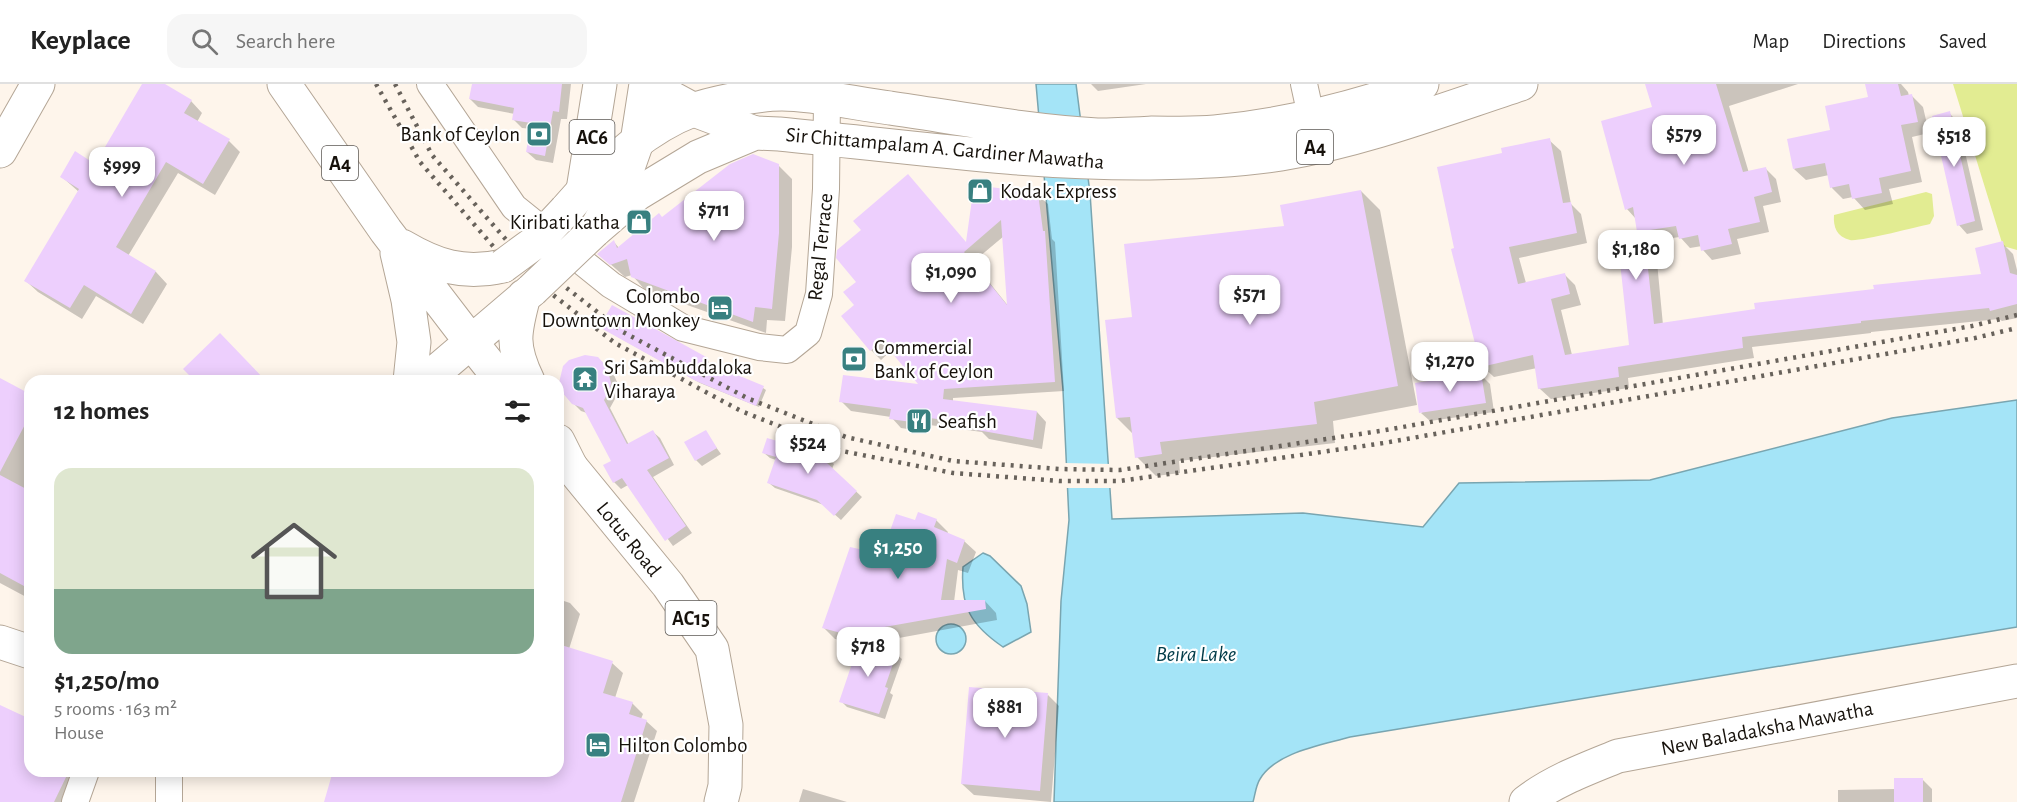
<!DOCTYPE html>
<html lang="en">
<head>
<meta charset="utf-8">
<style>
  :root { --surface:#fff; --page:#f6f6f6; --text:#222; --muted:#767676; --line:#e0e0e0; --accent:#388080 }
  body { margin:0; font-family:"Alegreya Sans",sans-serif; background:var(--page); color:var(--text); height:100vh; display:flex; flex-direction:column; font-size:22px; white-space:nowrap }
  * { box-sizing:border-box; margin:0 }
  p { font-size:20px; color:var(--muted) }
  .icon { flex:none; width:33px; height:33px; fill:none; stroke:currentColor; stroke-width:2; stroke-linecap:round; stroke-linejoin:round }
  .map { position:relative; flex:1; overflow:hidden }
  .panel { position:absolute; left:24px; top:291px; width:540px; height:402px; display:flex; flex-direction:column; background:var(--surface); border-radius:18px; box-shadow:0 3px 15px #0003 }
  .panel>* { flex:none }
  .price { position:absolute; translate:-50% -51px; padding:0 14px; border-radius:12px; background:#fff; color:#222; font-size:20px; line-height:39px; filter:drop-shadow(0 2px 3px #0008) }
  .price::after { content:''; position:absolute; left:50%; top:36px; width:18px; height:14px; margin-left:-9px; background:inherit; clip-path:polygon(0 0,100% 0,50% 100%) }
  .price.selected { background:var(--accent); color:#fff }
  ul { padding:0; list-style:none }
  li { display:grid; align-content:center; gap:12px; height:318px; padding:0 30px }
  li+li { border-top:2px solid var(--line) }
  li span { display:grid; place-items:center; height:186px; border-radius:18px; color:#555 }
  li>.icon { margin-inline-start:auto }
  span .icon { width:108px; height:108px; fill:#fffc; stroke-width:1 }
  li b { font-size:26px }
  h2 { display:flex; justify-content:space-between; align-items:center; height:72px; padding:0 30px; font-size:26px }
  header { display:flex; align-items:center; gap:36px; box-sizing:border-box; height:84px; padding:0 30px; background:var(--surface); border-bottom:2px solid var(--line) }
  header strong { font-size:28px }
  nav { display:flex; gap:33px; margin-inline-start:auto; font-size:21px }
  .search { width:420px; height:54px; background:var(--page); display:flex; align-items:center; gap:15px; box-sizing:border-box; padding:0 21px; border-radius:18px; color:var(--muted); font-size:22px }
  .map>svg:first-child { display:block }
  .green { fill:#e2ec92 }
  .water { fill:#a4e4f7; stroke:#79a5b0; stroke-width:1.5 }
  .pier { fill:#fef5eb }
  .shadow { fill:#0003; fill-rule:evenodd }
  .building { fill:#edcffd; fill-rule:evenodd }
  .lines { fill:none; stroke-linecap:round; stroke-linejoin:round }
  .minor-casing { stroke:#b4a696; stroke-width:28 }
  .major-casing { stroke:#b4a696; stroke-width:35 }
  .highway-casing { stroke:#b4a696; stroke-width:35 }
  .minor { stroke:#fff; stroke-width:26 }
  .major { stroke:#fff; stroke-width:33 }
  .highway { stroke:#fff; stroke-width:33 }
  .rail { stroke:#68625b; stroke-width:4.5; stroke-dasharray:3 6; stroke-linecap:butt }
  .highway-bridge-casing { stroke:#b4a696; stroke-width:35; stroke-linecap:butt }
  .highway-bridge { stroke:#fff; stroke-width:33 }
  .labels { text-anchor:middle; stroke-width:4.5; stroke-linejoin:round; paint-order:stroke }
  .shield { fill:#fff; stroke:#5c5854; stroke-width:1.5 }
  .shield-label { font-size:20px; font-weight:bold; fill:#16110b }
  .poi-label { font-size:21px; fill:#16110b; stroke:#fff; text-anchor:start }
  .street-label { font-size:21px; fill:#16110b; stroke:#fff }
  .water-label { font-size:22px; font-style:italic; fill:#023c49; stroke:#fff }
</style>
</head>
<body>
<header>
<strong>Keyplace</strong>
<div class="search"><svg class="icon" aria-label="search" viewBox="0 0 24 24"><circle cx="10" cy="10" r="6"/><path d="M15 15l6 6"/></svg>Search here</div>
<nav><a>Map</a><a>Directions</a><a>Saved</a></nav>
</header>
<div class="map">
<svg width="2017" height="718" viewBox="0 0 2017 718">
  <rect width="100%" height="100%" fill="#fef5eb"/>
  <path class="green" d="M1953,0H2017V166L2003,162Z
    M1926,108L1932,110L1934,132L1930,140C1916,143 1859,158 1850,156C1837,153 1833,143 1834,131Z"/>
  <path class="water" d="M1036,0H1076L1090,109L1112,435L1303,429L1423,443L1459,399L1650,396L1892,334L2017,316V543L1350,653C1323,661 1276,668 1260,695C1256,701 1255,711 1253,718H1054L1061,517L1069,436L1063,306Z
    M983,469L990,472L1021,502L1027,520L1031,548L1003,563C971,541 960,523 963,483Z
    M936 555a15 15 0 1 1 30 0a15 15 0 1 1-30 0Z"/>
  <path class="pier" d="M1064,379L1112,380L1113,404H1065Z"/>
  <path class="shadow" d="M144,0H162L191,17L202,29L197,38L229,57L240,68L215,111L178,89L128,172L156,188L167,200L143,240L96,212L82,235L38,208L26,197L79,108L62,93L96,82Z
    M473,0H571L567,35H561L553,79L536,76L527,68L532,45L522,44L514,36L515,30L478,23L470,15Z
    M1091,0H1146L1098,7Z
    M1647,0H1798L1729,22L1749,89L1766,85L1776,95L1781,118L1763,122L1769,148L1737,155L1741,170L1712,176L1703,166L1702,162L1690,164L1680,153L1648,157L1638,147L1636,135L1627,125L1654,24Z
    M1878,0H1901L1908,8L1909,12L1911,11L1923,23L1929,49L1912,53L1922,98L1889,105L1893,120L1865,126L1853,113L1843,115L1832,104L1829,91L1806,96L1794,85L1832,47L1870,14Z
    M1949,29L1958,38L1983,146L1967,150L1959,141Z
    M1549,56L1561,67L1571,120L1581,130L1587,159L1519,174L1526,199L1564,190L1575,201L1581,221L1561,226L1572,271L1630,263L1646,167L1657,178L1663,241L1875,206L1983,191L2002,159L2013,170L2017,186V234L2002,237L1999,235L1871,248V249L1752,263L1754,274L1628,294L1629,304L1551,315L1539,304L1537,284L1494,293L1482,282L1504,71Z
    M778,81L792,95V163L785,237L767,236L766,249L645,206L632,191L625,193L599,170L614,158L619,164L663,135Z
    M975,102L1038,111L1048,120L1052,155L1055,158L1064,307L953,314V318L1037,328L1046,338L1042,365L989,355L982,348L922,340L921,347L901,344L891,333L851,327L841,317L921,302L892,266L881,276L871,266L967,160ZM1004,152L1009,223L973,178Z
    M1361,107L1380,126L1417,321L1333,337L1335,359L1179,377L1180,389L1156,392L1137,373L1134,351L1117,334L1134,234L1286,143Z
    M604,245L707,275L709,278L708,281L763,304L766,306L759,323L700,299Z
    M597,274L614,291L617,298L615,315L610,324L629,361L653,348L660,354L674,381L653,393L692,449L673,462L628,401L621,405L614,398L605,382L613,377L587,329L581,327L573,319Z
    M1481,291L1490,300L1494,328L1430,337L1421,329Z
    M0,295L30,311V400L26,407L30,409V515L0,499Z
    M705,348L721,370L702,382L696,376Z
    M764,369L828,374L834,380L832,385L862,413L841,436L824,421L775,404L769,399L776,376L770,374Z
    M936,436L948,448L947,450L964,457L976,468L968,489L958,486L954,518L985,517L996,529L997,536L866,560L896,570L902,575L890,609L893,611L885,635L847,623L841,617L860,561L835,555L824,544L883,472L916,438Z
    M558,515L570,519L580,530L569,565L612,579L623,589L615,614L632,619L643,630L641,635L646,637L657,647L634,718H325L335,687H558Z
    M1048,611L1059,622L1051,718L974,711L962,700Z
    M0,623L30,637V687H82L68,718H0Z
    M1922,695L1932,705V718H1838V706L1896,705Z
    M803,705L847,718H799Z"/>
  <path class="building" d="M142,0H165L192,16L184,29L230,55L203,100L166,78L116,163L156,187L131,230L84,201L70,224L24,197L79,105L60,93L75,67L95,80Z
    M472,0H562L559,28L553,27L545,72L526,68L531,39L512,36L514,24L469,15Z
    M1645,0H1716L1743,88L1766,83L1772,108L1754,113L1760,138L1728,145L1732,160L1701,167L1698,151L1679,155L1676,142L1637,148L1633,123L1625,126L1601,37L1652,23Z
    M1865,0H1898L1901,12L1912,10L1918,38L1901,41L1911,87L1879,94L1882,109L1852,115L1849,100L1830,104L1825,79L1793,85L1787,55L1830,46L1825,22L1868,13Z
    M1950,27L1975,137L1957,142L1932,32Z
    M1550,54L1563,119L1571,118L1577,149L1509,163L1518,200L1565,189L1570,210L1551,215L1565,271L1629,261L1619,169L1646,166L1654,240L1755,225L1754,219L1874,205L1873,201L1981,190L1975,164L2003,157L2010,189L2017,191V220L1990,227L1989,224L1861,237V239L1742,253L1743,264L1618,283L1619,293L1538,305L1533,271L1481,283L1451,165L1454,164L1437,83L1502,69L1501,64Z
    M753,70L779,80V149L772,225L755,223L753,238L631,193L627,175L610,181L597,170L614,156L617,164L659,129L662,133L730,80Z
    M908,90L966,158L974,101L1038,109L1043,147H1045L1055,298L944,305L943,315L1037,327L1033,356L977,346L978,340L913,332L912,338L889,335L891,325L839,318L843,291L918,300L882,257L870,267L841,232L854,221L843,208L856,198L836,174L837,166L861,146L853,137ZM1001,136L1007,221L964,168Z
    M1361,106L1398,302L1314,318L1317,340L1160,358L1162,370L1135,374L1130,333L1116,334L1105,236L1132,233L1124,160L1284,142L1280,121Z
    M612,221L708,274L706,278L764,302L756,322L696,297L599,243Z
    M220,249L266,297H195L183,285Z
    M585,271L598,273L607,283L611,299L609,307L604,316L627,360L653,346L669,374L647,386L686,442L665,457L622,394L613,399L603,381L611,377L583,324L572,320L561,307L559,299L563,282L569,276Z
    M1481,289L1486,319L1419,329L1415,299Z
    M0,294L30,310V331L0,388Z
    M706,346L717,364L695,377L684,358Z
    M767,354L829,372L827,379L857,407L834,432L817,416L767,399L776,373L762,369Z
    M0,391L30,407V490L24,502L0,489Z
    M918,428L937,435L934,443L965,456L957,479L947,475L941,516H985L986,525L845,550L822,544L850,463L882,470L896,430L915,436Z
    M860,556L897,568L885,603L888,604L879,630L839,618Z
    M558,560L613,577L603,609L633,618L629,630L647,636L621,718H324L333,687H558Z
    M969,603L1048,609L1040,707L961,700Z
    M0,621L30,635V687H69L54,718H0Z
    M1894,694H1923V718H1894Z"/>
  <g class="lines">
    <g class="minor-casing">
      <path id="minor" d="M430,0L514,123L611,201L683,244L759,263L787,266L808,249L819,210L826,105L827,15
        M1304,0L1311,32
        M169,687V718
        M75,718L86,687"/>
    </g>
    <g class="major-casing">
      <path id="major" d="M646,0L694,26L755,49
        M583,106L600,0
        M598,141L624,95L637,58L646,0
        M471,258L502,297
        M558,367L668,501L712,565L726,641L725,702L721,718
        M1526,718C1553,697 1586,685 1618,672L2017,597"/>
    </g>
    <g class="highway-casing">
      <path id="highway" d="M284,0L386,147L471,258
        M0,67L38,0
        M566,126C600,86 643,45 693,26C715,18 759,10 782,10C815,10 857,20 890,24C959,34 1028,47 1097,51C1115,51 1133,50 1152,49C1173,49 1194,50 1215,48C1286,41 1355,24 1422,0
        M594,147L637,110L698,73L755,49L779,50C903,62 1026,80 1150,79C1194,78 1238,77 1281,70C1364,56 1442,26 1521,0
        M402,162C436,182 463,191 503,182
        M397,169L408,216L414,258L410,297
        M524,212C514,249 511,262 528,297
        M425,297L532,206
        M558,357L571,383
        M0,558L30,568"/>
    </g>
    <use href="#minor" class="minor"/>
    <use href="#major" class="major"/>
    <use href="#highway" class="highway"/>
    <path class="rail" d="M376,0L420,78L499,169L615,259L741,327L842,367L953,389L1060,397H1120L1169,390L1384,359L1975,254L2017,244
      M395,0L432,71L509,159L623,248L747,314L846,353L953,377L1060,385L1120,386L1380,347L1972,242L2017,231"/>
    <g class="highway-bridge-casing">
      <path id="highway-bridge" d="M503,182L537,157L566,126
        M532,206L594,147"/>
    </g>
    <use href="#highway-bridge" class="highway-bridge"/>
  </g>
  <defs>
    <g id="bank-square" transform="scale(1.35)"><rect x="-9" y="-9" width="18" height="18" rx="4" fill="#388080" stroke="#fff"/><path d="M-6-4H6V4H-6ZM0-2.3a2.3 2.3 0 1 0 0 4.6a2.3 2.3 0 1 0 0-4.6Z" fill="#fff"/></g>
    <g id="shop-square" transform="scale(1.35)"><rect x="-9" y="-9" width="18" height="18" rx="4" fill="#388080" stroke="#fff"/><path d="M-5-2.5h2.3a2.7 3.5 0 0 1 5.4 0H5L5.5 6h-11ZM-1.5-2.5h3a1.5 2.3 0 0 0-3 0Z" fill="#fff"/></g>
    <g id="hotel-square" transform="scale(1.35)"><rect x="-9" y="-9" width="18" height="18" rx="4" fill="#388080" stroke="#fff"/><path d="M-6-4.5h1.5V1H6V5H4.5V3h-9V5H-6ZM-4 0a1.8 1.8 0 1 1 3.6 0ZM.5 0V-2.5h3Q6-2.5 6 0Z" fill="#fff"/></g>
    <g id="temple-square" transform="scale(1.35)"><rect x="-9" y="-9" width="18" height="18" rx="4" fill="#388080" stroke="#fff"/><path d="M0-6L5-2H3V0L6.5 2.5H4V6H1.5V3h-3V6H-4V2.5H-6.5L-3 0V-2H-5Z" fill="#fff"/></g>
    <g id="restaurant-square" transform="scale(1.35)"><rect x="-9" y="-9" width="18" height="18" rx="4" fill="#388080" stroke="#fff"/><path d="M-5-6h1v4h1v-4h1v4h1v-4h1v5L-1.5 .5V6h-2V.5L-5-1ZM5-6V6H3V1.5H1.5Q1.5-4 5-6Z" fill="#fff"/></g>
  </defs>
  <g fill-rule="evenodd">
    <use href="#bank-square" x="539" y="50"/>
    <use href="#shop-square" x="980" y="107"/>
    <use href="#shop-square" x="639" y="138"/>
    <use href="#hotel-square" x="720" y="224"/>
    <use href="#bank-square" x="854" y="275"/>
    <use href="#temple-square" x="585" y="295"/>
    <use href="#restaurant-square" x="919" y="337"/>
    <use href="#hotel-square" x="598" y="661"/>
  </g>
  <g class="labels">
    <g class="shield">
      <rect x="569.5" y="36" width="45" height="34" rx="4.5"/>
      <rect x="1297" y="46" width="36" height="34" rx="4.5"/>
      <rect x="322" y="62" width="36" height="34" rx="4.5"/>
      <rect x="665.5" y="517" width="51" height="34" rx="4.5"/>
    </g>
    <g class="shield-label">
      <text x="592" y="60">AC6</text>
      <text x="1315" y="70">A4</text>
      <text x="340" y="86">A4</text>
      <text x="691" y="541">AC15</text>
    </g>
    <g class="poi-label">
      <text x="520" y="57" text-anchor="end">Bank of Ceylon</text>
      <text x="1000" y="114">Kodak Express</text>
      <text x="620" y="145" text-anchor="end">Kiribati katha</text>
      <text x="700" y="219" text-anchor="end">Colombo<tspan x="700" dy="24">Downtown Monkey</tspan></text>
      <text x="874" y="270">Commercial<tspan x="874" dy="24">Bank of Ceylon</tspan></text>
      <text x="604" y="290">Sri Sambuddaloka<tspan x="604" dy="24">Viharaya</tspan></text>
      <text x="938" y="344">Seafish</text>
      <text x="618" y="668">Hilton Colombo</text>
    </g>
    <g class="street-label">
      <text transform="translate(945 64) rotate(5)" y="7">Sir Chittampalam A. Gardiner Mawatha</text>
      <text transform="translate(820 163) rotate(-84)" y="7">Regal Terrace</text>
      <text transform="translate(629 455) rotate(51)" y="7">Lotus Road</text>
      <text transform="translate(1767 644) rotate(-11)" y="7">New Baladaksha Mawatha</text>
    </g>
    <g class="water-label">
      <text x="1196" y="577">Beira Lake</text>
    </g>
  </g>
</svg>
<b class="price" style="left:1684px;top:82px">$579</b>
<b class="price" style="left:1954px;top:84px">$518</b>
<b class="price" style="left:122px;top:114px">$999</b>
<b class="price" style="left:714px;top:158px">$711</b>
<b class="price" style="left:1636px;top:197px">$1,180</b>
<b class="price" style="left:951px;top:220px">$1,090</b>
<b class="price" style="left:1250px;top:242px">$571</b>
<b class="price" style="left:1450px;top:309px">$1,270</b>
<b class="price" style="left:808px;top:391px">$524</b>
<b class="price selected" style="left:898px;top:496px">$1,250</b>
<b class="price" style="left:868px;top:594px">$718</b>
<b class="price" style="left:1005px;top:655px">$881</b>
<section class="panel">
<h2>12 homes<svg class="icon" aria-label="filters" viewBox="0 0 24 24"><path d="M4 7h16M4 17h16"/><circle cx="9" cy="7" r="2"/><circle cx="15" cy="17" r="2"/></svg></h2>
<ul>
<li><span style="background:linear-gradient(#dfe7d0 65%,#7fa58c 0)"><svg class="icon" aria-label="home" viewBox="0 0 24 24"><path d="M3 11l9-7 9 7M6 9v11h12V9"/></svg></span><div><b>$1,250/mo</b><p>5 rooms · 163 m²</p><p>House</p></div></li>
</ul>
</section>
</div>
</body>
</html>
